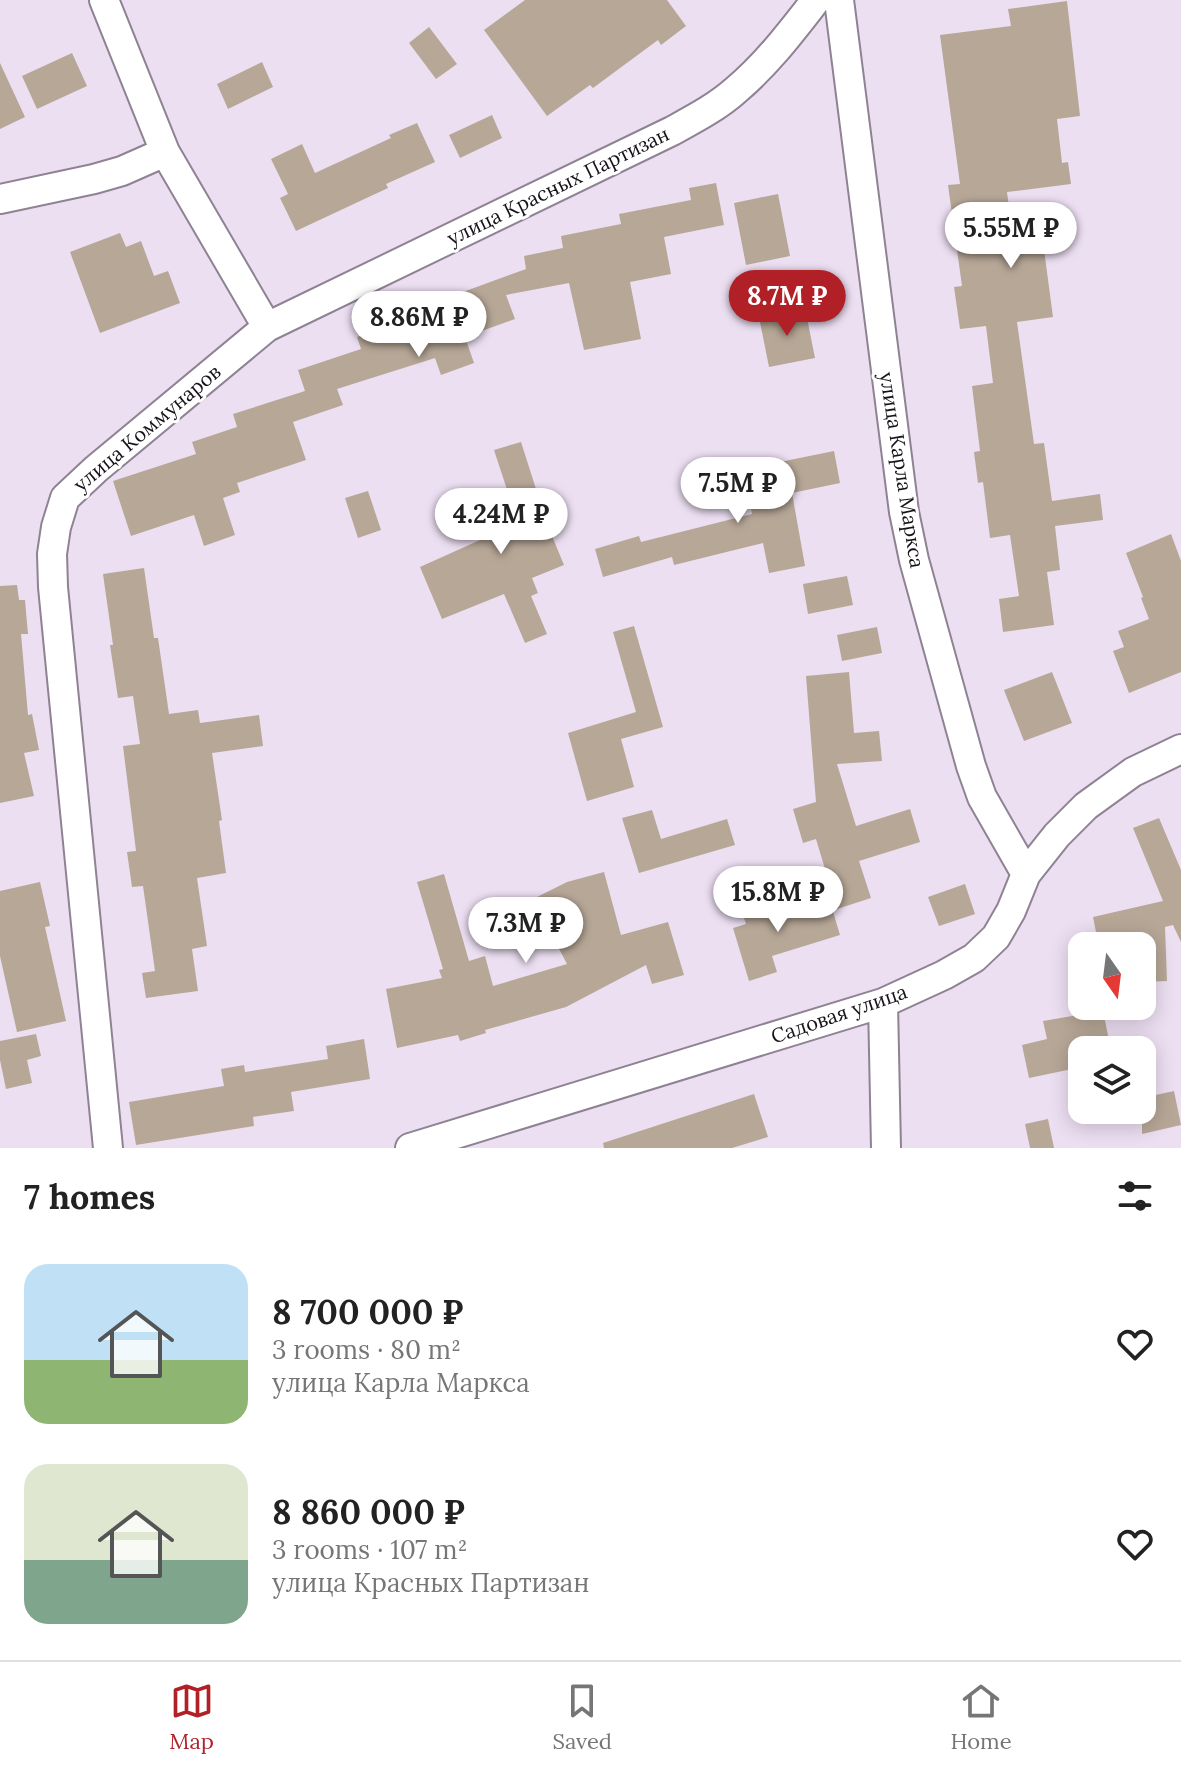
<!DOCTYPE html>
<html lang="en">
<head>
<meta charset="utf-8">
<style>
  :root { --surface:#fff; --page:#f2f2f2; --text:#222; --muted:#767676; --line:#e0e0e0; --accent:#b12027 }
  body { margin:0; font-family:Lora,serif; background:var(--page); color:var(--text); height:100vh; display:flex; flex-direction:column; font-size:30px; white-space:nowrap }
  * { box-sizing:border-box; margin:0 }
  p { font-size:26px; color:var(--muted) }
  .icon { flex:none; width:44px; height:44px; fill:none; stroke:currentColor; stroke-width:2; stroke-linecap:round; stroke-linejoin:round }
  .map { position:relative; height:1148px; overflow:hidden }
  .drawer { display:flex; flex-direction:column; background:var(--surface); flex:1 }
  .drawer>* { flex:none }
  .needle { width:52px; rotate:166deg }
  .tools { position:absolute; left:1068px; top:932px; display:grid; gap:16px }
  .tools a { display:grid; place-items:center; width:88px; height:88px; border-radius:16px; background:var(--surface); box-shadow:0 4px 20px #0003; font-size:40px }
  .price { position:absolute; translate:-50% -68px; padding:0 18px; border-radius:28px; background:#fff; color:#222; font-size:26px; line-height:52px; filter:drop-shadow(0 2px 4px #0008) }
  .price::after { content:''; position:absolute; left:50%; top:48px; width:24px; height:18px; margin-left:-12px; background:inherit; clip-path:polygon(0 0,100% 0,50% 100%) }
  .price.on { background:var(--accent); color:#fff }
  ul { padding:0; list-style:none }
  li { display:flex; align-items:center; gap:24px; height:200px; padding:0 24px }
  li span { display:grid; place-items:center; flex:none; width:224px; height:160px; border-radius:24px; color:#555 }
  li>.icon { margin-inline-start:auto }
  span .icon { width:96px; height:96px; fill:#fffc; stroke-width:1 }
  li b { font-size:34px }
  h2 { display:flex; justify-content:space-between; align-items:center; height:96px; padding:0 24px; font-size:34px }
  .tabs { display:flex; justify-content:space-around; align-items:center; height:112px; border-top:2px solid var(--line); background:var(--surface); font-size:22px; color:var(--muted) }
  .tabs a { display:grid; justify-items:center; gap:4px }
  .tabs .on { color:var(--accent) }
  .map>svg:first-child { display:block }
  .building { fill:#b7a797 }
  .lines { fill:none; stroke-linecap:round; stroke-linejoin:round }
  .street-casing { stroke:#8e8293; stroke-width:32 }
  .street { stroke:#fff; stroke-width:28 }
  .labels { text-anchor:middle; stroke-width:6; stroke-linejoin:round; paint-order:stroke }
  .street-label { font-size:20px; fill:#161218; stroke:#fff }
</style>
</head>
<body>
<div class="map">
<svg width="1181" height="1148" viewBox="0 0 1181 1148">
  <rect width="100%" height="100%" fill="#ecdff2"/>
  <path class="building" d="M525,0H667L686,26L661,45L658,40L593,88L590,85L547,116L484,30Z
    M1067,1L1080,116L1057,119L1062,163L1068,162L1071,184L1007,192L1014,246L1043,242L1053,317L1017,322L1034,444L1044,443L1052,501L1100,494L1103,520L1055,526L1060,570L1047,572L1054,625L1003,632L999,599L1019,596L1010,535L990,538L983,482L978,483L974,452L980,451L972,386L993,383L986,326L960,329L954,287L962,286L948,185L960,184L940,35L1011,26L1008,9Z
    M429,27L457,64L436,79L409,43Z
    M72,53L87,86L37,109L22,76Z
    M262,62L273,87L228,109L217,84Z
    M0,63L25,117L0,129Z
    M492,115L502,138L460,158L449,135Z
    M417,123L435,162L386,184L388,188L296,231L280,198L288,194L271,159L302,144L315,173L391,138L389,135Z
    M716,183L724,225L664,237L671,274L630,282L641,339L584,350L569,283L506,295L515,319L465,337L474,363L441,375L435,358L337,389L343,405L293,422L306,460L237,483L240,492L223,498L235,535L204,546L194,515L131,536L113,481L196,454L192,442L237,427L233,414L305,391L298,370L361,349L357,337L418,317L414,307L440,298L441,300L526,269L524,256L563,248L561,236L621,224L619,214L691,200L689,188Z
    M778,194L790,256L746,265L734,203Z
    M120,233L126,247L141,241L154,276L168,271L180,303L100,333L70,252Z
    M805,308L815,358L769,367L759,317Z
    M521,442L536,489L533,490L564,565L532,578L538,593L531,596L547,634L525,643L504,594L442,619L420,567L518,523L494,450Z
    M834,451L840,483L792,493L805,566L769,573L763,543L674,565L672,557L603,577L595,549L639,536L641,542L752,514L747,489L774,484L770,464Z
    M368,491L381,530L358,538L345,498Z
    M1171,534L1181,561V672L1129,693L1113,651L1124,647L1118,631L1149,619L1141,598L1143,597L1126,553Z
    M144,568L154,638H158L169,714L198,710L200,723L259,715L263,746L212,753L222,820L219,821L226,873L197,878L207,946L192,949L198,991L146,998L142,973L155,971L143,886L132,887L127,852L136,851L123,746L140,744L133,696L118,698L110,645H113L103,574Z
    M847,576L853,605L808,614L803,584Z
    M17,585L19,600H25L27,623L28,634H21L28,715L32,714L39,750L24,753L34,796L0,803V586Z
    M634,626L663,727L621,739L634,787L587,801L568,733L636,712L613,632Z
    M877,627L882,653L842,661L837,635Z
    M849,672L854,733L879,731L882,761L837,764L856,826L910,809L920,842L859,861L871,898L837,909L816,839L803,843L793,809L816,802L806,676Z
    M1052,672L1072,723L1024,741L1004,690Z
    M652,810L661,839L727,819L735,845L639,873L622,818Z
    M1159,818L1181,870V942L1173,925L1165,927L1167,981L1142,982V932L1098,942L1093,917L1163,901L1133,828Z
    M604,872L621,935L668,922L684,975L652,984L646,965L566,1007L485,1030L486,1033L460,1041L458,1035L397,1048L386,989L442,978L439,970L443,969L417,882L444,874L469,961L485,956L493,986L567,964L533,899L567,882Z
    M40,882L50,926L45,927L66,1021L17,1032L0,956V891Z
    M965,884L975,914L939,926L928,897Z
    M776,895L784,920L831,905L840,935L772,956L777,972L749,981L733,928L746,924L740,906Z
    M1076,1006H1102L1111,1050H1073L1077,1068L1029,1078L1022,1045L1047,1039L1043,1021L1078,1015Z
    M36,1034L41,1056L27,1060L32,1083L6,1089L0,1060V1041Z
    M364,1039L370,1079L291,1092L294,1111L253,1117L254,1126L136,1145L129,1102L224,1086L221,1069L244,1065L245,1072L328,1059L326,1046Z
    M1174,1091L1181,1125L1142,1134V1098Z
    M754,1094L768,1137L732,1148H604L603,1143Z
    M1048,1119L1054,1148H1030L1025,1124Z"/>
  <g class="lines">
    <g class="street-casing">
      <path id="street" d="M104,0L165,152L267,327
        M839,0L904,512L914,560L971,766L982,797L1026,874
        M0,199L94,179L122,171L165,152
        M883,1003L886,1148
        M108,1148L53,587L52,554L56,527L65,498L96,469L267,327L672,131C694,119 717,107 736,90C767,64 791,32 816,0
        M410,1148L883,1003L944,975L974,958L996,937L1011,911L1026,874L1057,835L1086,806L1133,772L1181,749"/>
    </g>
    <use href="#street" class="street"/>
  </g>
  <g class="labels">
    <g class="street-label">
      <text transform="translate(558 186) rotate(-26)" y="7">улица Красных Партизан</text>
      <text transform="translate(147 428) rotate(-40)" y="7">улица Коммунаров</text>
      <text transform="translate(902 470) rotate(81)" y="7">улица Карла Маркса</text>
      <text transform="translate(839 1014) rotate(-19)" y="7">Садовая улица</text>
    </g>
  </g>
</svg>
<div class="tools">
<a><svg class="needle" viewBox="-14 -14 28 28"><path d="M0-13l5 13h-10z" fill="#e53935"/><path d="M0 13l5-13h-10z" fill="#767676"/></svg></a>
<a><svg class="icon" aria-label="layers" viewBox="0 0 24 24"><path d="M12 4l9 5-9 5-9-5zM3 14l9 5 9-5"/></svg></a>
</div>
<b class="price" style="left:1011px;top:270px">5.55M ₽</b>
<b class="price on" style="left:787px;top:338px">8.7M ₽</b>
<b class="price" style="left:419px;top:359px">8.86M ₽</b>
<b class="price" style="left:738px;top:525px">7.5M ₽</b>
<b class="price" style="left:501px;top:556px">4.24M ₽</b>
<b class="price" style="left:778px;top:934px">15.8M ₽</b>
<b class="price" style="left:526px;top:965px">7.3M ₽</b>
</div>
<section class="drawer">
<h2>7 homes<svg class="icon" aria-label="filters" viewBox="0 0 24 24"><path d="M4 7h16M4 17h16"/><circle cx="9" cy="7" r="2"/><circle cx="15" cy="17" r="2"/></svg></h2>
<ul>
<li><span style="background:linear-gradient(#bfe0f5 60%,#8fb573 0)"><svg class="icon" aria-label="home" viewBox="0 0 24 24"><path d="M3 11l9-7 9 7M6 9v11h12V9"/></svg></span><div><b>8 700 000 ₽</b><p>3 rooms · 80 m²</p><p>улица Карла Маркса</p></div><svg class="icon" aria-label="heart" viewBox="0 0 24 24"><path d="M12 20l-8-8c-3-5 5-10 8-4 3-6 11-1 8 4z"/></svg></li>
<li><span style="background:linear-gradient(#dfe7d0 60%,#7fa58c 0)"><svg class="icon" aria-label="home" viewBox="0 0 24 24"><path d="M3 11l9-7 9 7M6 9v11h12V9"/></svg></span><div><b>8 860 000 ₽</b><p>3 rooms · 107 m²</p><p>улица Красных Партизан</p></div><svg class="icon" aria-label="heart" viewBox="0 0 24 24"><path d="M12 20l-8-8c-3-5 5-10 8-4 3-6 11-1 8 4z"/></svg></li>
</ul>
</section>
<nav class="tabs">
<a class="on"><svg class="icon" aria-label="map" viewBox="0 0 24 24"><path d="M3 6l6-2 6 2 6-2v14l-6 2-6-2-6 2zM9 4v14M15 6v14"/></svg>Map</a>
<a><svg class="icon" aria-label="saved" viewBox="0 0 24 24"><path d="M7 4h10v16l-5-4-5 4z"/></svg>Saved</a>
<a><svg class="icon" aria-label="home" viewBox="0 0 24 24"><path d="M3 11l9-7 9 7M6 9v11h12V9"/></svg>Home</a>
</nav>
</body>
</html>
